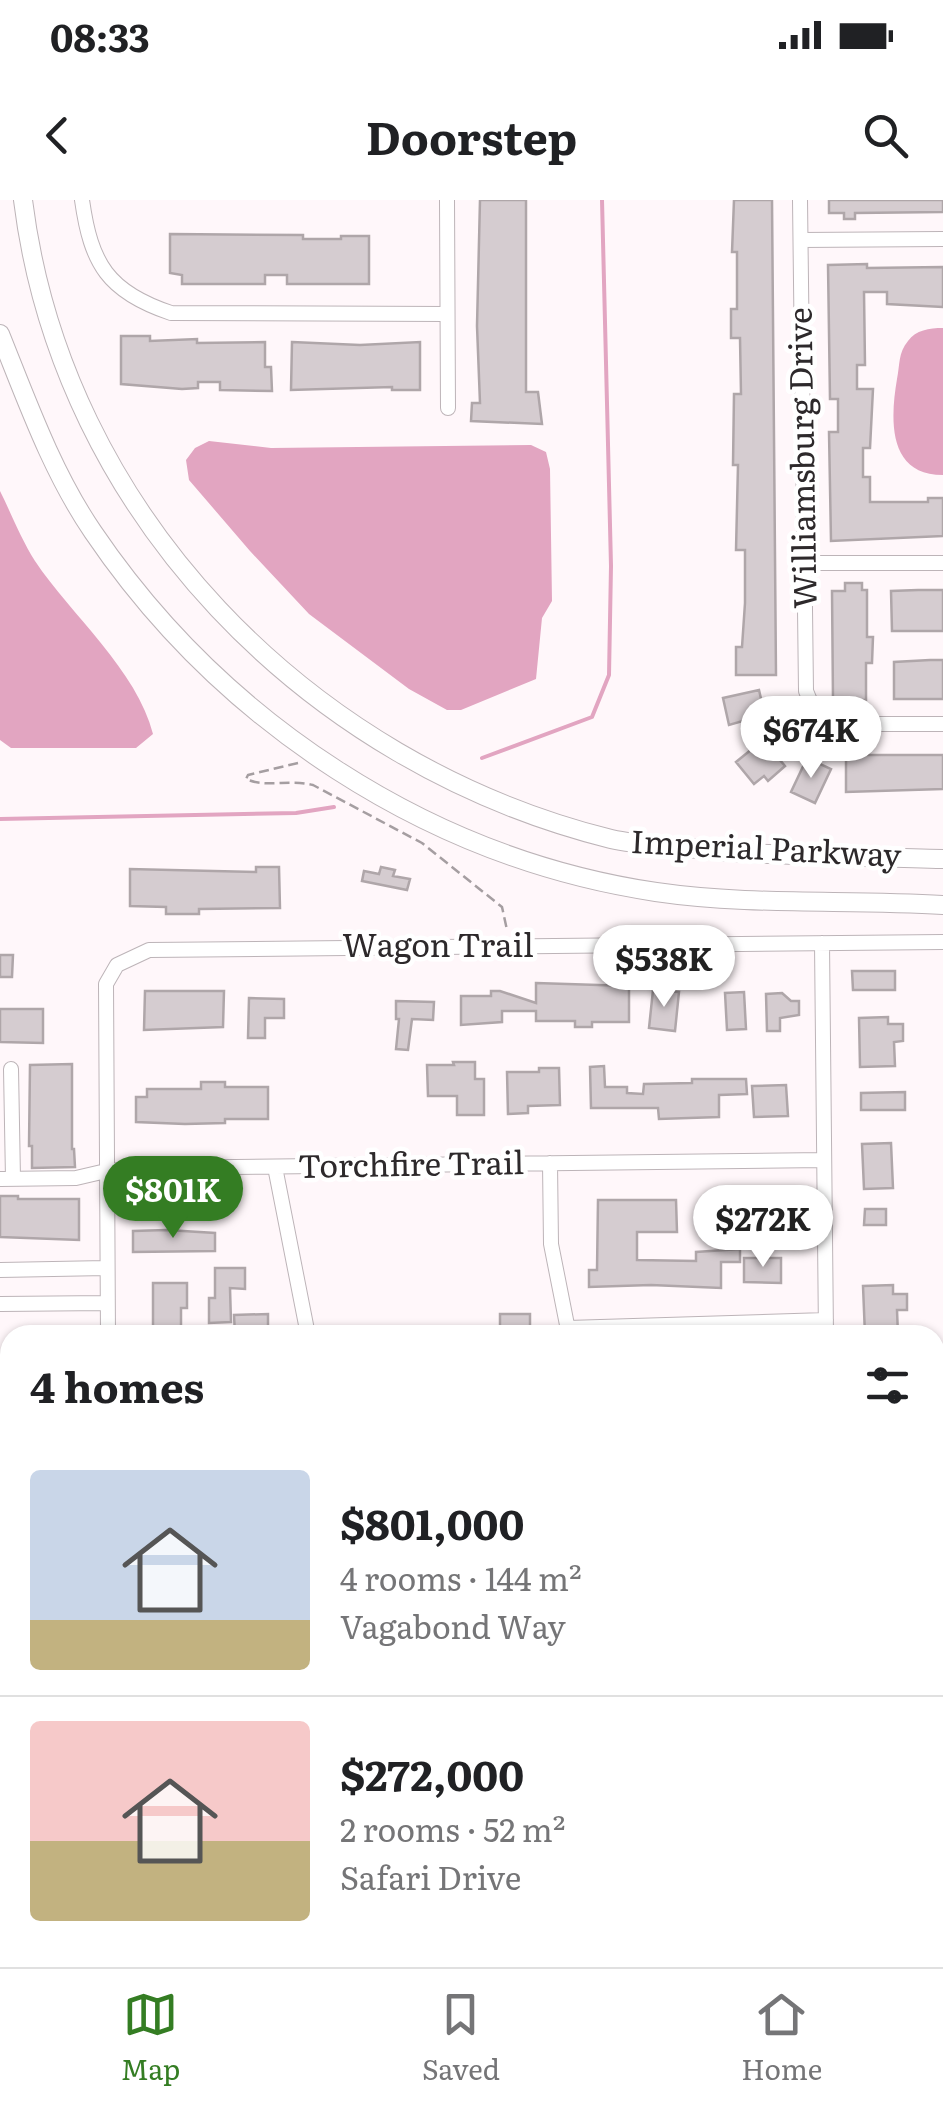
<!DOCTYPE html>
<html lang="en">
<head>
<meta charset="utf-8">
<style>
  :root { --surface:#fff; --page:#f2f2f2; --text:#202124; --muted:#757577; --line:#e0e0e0; --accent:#347d23 }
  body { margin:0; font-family:Literata,serif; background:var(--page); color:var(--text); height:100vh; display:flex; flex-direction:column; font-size:38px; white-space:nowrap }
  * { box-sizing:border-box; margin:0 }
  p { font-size:32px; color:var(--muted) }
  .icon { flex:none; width:55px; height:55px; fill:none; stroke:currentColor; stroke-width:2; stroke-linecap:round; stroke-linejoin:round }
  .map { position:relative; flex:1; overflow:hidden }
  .details { position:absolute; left:0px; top:1125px; width:945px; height:642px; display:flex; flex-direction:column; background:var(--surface); border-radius:30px 30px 0 0; box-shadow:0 2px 8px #0004 }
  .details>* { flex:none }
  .price { position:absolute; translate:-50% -85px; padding:0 22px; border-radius:35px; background:#fff; color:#222; font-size:32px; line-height:65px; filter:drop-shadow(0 2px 5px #0008) }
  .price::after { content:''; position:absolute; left:50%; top:60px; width:30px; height:22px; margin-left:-15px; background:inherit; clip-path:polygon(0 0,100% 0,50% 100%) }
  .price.active { background:var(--accent); color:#fff }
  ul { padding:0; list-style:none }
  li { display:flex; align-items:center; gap:30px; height:250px; padding:0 30px }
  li+li { border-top:2px solid var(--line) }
  li span { display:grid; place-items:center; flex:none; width:280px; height:200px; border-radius:10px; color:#555 }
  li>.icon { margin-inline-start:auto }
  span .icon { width:120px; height:120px; fill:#fffc; stroke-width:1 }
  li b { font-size:42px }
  h2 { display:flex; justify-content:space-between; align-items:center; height:120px; padding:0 30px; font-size:42px }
  .status { display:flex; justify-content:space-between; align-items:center; height:70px; padding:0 50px; background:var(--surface); direction:ltr }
  .status svg { height:28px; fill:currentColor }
  header { display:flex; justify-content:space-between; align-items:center; height:130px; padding:0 30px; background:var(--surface); font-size:45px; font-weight:700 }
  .tabs { display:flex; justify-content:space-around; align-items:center; height:140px; border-top:2px solid var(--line); background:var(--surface); font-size:28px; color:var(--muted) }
  .tabs a { display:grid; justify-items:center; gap:5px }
  .tabs .active { color:var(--accent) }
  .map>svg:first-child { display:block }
  .green { fill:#fcd8e8 }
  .water { fill:#e2a5c1 }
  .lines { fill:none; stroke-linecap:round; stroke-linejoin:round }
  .stream { stroke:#e2a5c1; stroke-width:4 }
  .building { fill:#d5ccd0; stroke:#afa6a9; stroke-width:2.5 }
  .minor-casing { stroke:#bdb4b8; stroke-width:16 }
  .major-casing { stroke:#bdb4b8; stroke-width:20 }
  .path { stroke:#a59ea1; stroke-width:2.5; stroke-dasharray:10 5; stroke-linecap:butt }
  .minor { stroke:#fff; stroke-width:14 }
  .major { stroke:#fff; stroke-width:18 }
  .labels { text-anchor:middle; stroke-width:9; stroke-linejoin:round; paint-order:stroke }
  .street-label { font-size:32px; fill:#2d292b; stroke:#fff }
</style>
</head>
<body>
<div class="status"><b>08:33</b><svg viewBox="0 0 49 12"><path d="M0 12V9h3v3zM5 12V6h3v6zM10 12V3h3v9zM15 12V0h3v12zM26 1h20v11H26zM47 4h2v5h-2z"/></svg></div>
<header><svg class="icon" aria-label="back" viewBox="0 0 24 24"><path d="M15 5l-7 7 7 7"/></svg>Doorstep<svg class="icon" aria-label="search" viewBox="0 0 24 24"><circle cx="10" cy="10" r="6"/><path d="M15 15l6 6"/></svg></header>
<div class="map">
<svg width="943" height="1767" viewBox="0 0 943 1767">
  <rect width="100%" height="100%" fill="#fff7fa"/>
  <path class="green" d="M10,1345V1512H0V1351H5Z
    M0,1519H10V1758H272V1767H0Z
    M330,1758H529L520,1767H320Z"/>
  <path class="water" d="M943,128V275C888,275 890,220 897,179C900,165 898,153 908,141C916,130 929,128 943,128Z
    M209,241L271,248L531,245L546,252L550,269L552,401L542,418L536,479L461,510H447L409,489L309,414L250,351L189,280L186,260L195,248Z
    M0,291C11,313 21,339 35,361C71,415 137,470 153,534L136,548H11L0,540Z"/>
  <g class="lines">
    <path class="stream" d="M482,558L592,517L609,475L611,366L602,0
      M0,619L296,613L334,607"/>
  </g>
  <path class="building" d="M480,0H526V192H538L542,224L471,221L472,203H480L477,126Z
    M734,0H772L776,475H736V447H742L745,403V350H736L738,265H733L734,194H741L740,138H731V109H737V52H732Z
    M829,0H943V12L855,13V19H844V13H829Z
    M170,34L303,35V39H341V36H369V84H287V75H265V84H182V75L170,73Z
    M867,64V68L943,67V107L887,104V92H864L865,165H857V189H873L870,248H863V277H870V302H928V298H943V336L831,341L829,232H838V199H830L828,65Z
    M121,136H150V141L197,139V143L265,142V167H271L272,191L220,190V182H198V188L182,189L121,184Z
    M292,142L360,145L420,142V190H392V187L291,190Z
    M845,383H862V390H867V437H873L872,463H866V500H851V507H840V500H833L832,391H845Z
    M918,390H943V431H892L891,391Z
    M930,460H943V499H894V462Z
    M759,490L765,516L762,517L764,524L748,528L746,520L729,525L723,498Z
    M763,540L785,566L768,581L764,576L754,584L736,562Z
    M846,555H943V589L846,592Z
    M807,558L831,569L815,603L791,592Z
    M256,667H279L280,708L199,709V714H166V707L130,706V669L256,672Z
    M381,667L395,670L393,676L410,679L407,690L362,681L364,671L379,674Z
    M0,755H13L12,777H0Z
    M852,771H895V790H853Z
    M536,783L629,786V822H592V827H575V821H536V811H502V822L461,825V796H491V791H500L536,803Z
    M653,790L679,792L675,831L649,828Z
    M145,791H224L223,827L144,830Z
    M744,792L746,829L727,830L725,793Z
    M782,793L791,801H799V815L780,818V831H767L766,794Z
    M249,798L284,799V818H265V838H248Z
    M396,801L434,802L433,820L412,819L408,850L396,849L399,819H396Z
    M0,809H43V843L0,842Z
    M888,817V824H903V841L894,842L895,866L860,867L859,818Z
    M453,862H475V879H484V915H457V896H428L427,865H454Z
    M72,864V949H74L75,967L32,968V946H29L30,865Z
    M604,866L605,887H627V893L643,894L644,884L692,883V879H746L747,894L719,895V917L659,919L658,908H591L590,867Z
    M539,868H559L560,905L528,906V913L508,914L507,872H539Z
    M201,882H225V887H268V919H225V923L185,924L136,922V897H147V889H201Z
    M786,885L788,916L754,917L752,886Z
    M905,892V910H861V893Z
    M891,943L893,988L864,989L862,944Z
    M0,996H18V999H79V1040L0,1037Z
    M598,1000H676L677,1032H637V1060L696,1061V1052L740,1049V1062H721V1088L651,1085L589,1087V1070H597Z
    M756,1008L798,1009V1024H756Z
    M865,1009H886V1025H864Z
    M167,1030L215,1033V1051L133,1052V1031Z
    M744,1058H781V1083L744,1082Z
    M215,1068H245V1089L230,1088L231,1122L209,1123V1098H215Z
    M153,1083H187V1108H181V1135H153Z
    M893,1085V1094H907V1110H897L898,1135H865L863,1086Z
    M268,1114V1135H235L234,1115Z
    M500,1114H530V1133H500Z"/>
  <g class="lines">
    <g class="minor-casing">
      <path id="minor" d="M82,0C91,64 108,92 171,113L447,114
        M447,0L448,208
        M800,0L806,491L816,515L829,524H943
        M801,40L943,39
        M805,363H943
        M822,743L826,1135
        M11,869L13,979
        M550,963L551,1044L569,1135
        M275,967L308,1135
        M0,979L76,978L106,971L152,968L824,960
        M0,1070L106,1068
        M0,1104L107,1103
        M568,1128L826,1120
        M108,1135L106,784L117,765L149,750L943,742
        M0,1439H10
        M831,1758V1767
        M665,1767L674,1758"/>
    </g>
    <g class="major-casing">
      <path id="major" d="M23,0C62,314 309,564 611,639C633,644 657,645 679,647C766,657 855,656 943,659
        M0,134C27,201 52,272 93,332C221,521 428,658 656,692C751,706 848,699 943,705"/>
    </g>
    <path class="path" d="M298,563L248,575L246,579C265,588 290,579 313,585L422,643L502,707L507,730"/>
    <use href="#minor" class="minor"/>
    <use href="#major" class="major"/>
  </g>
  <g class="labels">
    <g class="street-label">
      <text transform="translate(803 258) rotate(-91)" y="11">Williamsburg Drive</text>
      <text transform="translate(766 649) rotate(3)" y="11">Imperial Parkway</text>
      <text x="438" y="757">Wagon Trail</text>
      <text transform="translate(411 965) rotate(-1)" y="11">Torchfire Trail</text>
    </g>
  </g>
</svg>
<b class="price" style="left:811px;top:581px">$674K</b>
<b class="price" style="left:664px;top:810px">$538K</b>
<b class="price active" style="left:173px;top:1041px">$801K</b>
<b class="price" style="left:763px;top:1070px">$272K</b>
<section class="details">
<h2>4 homes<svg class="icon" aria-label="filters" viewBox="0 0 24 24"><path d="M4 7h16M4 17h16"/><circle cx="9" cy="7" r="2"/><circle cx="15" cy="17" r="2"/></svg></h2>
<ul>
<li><span style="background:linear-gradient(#c9d6e8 75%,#c2b280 0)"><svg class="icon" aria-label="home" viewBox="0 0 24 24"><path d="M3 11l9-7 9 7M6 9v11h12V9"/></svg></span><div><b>$801,000</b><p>4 rooms · 144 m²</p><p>Vagabond Way</p></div></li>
<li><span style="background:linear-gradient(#f6c9c9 60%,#c2b280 0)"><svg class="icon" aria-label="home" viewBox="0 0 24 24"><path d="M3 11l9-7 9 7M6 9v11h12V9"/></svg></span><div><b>$272,000</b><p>2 rooms · 52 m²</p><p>Safari Drive</p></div></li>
</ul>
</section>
</div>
<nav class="tabs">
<a class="active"><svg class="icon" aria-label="map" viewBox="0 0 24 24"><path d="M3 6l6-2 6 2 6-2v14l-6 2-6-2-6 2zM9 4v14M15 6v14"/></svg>Map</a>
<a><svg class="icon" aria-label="saved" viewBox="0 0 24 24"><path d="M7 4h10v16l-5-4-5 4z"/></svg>Saved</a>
<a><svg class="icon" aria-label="home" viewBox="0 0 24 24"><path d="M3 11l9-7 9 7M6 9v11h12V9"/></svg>Home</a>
</nav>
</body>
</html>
